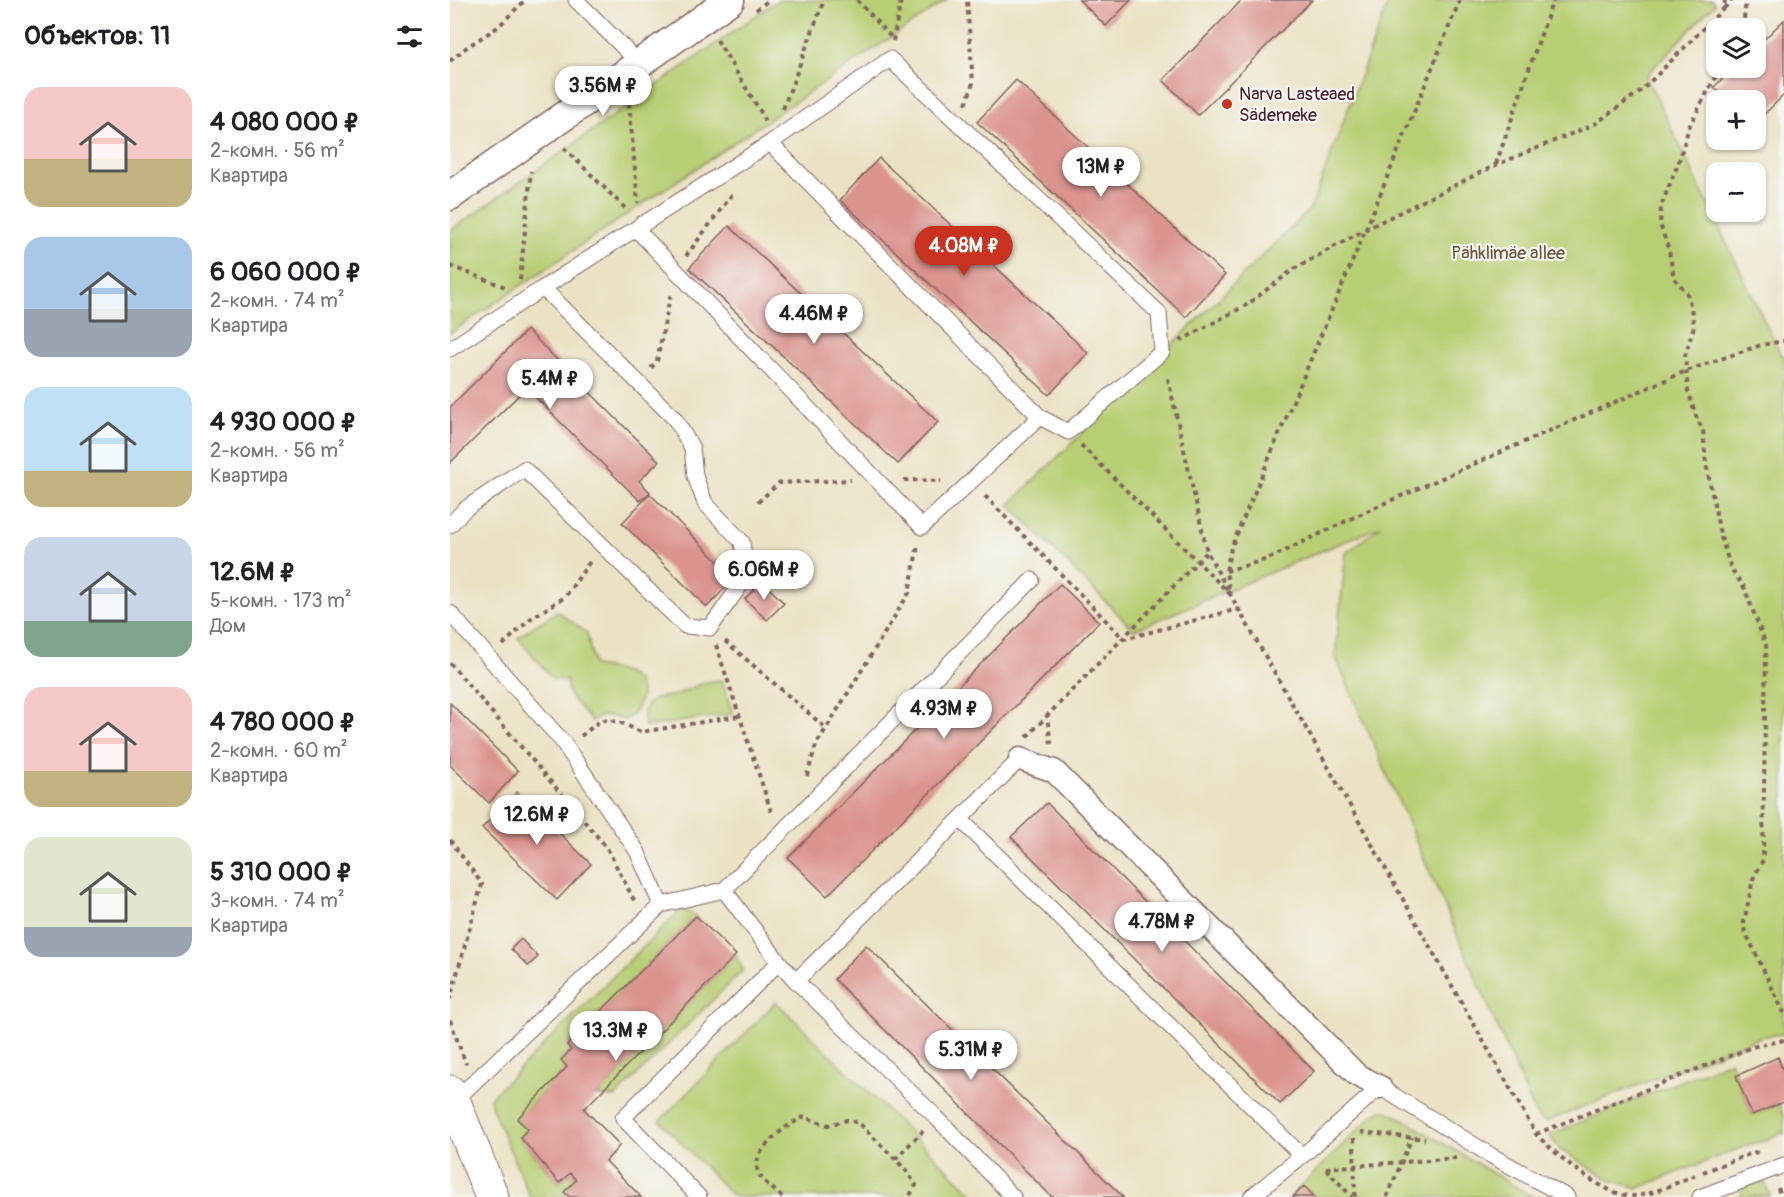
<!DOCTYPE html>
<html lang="ru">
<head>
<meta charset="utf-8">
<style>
  :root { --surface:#fff; --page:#f2f2f2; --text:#202124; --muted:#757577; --accent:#c8321e }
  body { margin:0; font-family:Pangolin,sans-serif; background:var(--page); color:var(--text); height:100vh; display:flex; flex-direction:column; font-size:22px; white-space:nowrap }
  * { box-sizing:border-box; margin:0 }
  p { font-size:20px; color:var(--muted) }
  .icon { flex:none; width:33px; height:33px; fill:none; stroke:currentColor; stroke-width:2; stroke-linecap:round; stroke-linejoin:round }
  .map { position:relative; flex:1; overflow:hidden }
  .sheet { display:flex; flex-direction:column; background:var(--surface); width:450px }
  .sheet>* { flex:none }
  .controls { position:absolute; left:1256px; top:18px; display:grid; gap:12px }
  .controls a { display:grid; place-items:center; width:60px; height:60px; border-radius:12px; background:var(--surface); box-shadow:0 2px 4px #0004; font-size:30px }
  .price { position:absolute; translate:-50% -51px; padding:0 14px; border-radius:21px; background:#fff; color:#222; font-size:20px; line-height:39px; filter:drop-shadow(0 2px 3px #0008) }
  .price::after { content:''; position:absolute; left:50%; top:36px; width:18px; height:14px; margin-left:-9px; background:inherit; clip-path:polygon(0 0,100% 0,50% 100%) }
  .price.current { background:var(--accent); color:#fff }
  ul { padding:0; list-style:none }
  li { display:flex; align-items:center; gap:18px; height:150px; padding:0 24px }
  li span { display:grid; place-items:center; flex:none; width:168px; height:120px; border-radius:18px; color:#555 }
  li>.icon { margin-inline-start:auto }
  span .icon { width:72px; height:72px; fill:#fffc; stroke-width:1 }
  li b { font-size:26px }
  h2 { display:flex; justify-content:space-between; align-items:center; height:72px; padding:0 24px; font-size:26px }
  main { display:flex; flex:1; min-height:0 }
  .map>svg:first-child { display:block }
  .green { fill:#b7ce72; stroke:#80764e; stroke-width:1.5 }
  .building { fill:#db938e }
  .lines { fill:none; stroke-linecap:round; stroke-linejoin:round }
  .service-casing { stroke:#826360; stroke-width:17 }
  .pedestrian-casing { stroke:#826360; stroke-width:25 }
  .minor-casing { stroke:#826360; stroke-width:31 }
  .secondary-casing { stroke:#826360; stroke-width:35 }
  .path { stroke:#826360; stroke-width:4; stroke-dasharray:4.5 4.5; stroke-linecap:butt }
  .service { stroke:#fff; stroke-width:15 }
  .pedestrian { stroke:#fff; stroke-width:22 }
  .minor { stroke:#fff; stroke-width:28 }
  .secondary { stroke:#fff; stroke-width:33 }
  .poi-dot { fill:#c8321e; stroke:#f6f6f2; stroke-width:2 }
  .labels { text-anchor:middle; stroke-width:4.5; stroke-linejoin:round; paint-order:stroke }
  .poi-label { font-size:18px; fill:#4a1f2b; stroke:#f6f6f2; text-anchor:start }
  .park-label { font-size:18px; fill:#6b5440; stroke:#f6f6f2 }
</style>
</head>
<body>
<main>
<section class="sheet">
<h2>Объектов: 11<svg class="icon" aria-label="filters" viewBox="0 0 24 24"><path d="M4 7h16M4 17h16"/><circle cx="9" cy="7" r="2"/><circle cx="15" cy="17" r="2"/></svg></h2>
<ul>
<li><span style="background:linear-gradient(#f6c9c9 60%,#c2b280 0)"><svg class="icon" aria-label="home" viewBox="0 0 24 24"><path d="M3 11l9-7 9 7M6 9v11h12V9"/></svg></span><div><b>4 080 000 ₽</b><p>2-комн. · 56 m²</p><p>Квартира</p></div></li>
<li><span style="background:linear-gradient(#a9c7e8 60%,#9aa5b1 0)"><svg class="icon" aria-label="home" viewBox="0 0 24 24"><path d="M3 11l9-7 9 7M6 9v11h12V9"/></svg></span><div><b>6 060 000 ₽</b><p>2-комн. · 74 m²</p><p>Квартира</p></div></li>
<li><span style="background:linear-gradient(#bfe0f5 70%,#c2b280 0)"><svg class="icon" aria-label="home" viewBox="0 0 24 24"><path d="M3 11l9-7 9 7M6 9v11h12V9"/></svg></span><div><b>4 930 000 ₽</b><p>2-комн. · 56 m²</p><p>Квартира</p></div></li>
<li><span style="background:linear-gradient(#c9d6e8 70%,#7fa58c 0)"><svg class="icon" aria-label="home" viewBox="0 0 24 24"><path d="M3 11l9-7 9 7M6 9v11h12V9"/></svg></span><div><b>12.6M ₽</b><p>5-комн. · 173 m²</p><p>Дом</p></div></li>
<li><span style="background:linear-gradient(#f6c9c9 70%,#c2b280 0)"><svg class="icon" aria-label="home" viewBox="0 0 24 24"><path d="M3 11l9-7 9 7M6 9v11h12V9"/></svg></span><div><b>4 780 000 ₽</b><p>2-комн. · 60 m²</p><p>Квартира</p></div></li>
<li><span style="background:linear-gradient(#dfe7d0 75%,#9aa5b1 0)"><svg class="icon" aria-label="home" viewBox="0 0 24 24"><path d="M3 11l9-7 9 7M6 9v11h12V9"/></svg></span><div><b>5 310 000 ₽</b><p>3-комн. · 74 m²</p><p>Квартира</p></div></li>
</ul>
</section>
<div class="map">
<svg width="1334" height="1197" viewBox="0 0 1334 1197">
  <rect width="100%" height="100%" fill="#f6f6f2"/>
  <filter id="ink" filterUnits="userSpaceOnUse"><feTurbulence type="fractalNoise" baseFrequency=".0167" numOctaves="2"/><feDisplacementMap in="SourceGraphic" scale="12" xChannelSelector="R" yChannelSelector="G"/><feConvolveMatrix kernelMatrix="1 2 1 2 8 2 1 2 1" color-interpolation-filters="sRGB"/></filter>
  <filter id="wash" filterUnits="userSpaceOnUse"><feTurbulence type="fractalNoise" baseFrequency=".008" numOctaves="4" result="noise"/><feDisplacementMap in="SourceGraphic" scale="24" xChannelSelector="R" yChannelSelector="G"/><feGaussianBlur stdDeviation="1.35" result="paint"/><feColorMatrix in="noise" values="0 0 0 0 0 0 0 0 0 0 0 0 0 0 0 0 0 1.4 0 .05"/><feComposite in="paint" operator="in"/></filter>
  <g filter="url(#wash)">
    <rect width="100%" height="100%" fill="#ebe2c3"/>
    <path class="green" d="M328,0H497L0,333V231Z
      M939,0H1262L1265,4L1196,76L1331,355H1334V1034L1313,1036L1095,1122L1086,1115L885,656L896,553L931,526L684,630L559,505L861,208Z
      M107,611L137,633L144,666C157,668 175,670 185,679C198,692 188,712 175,720C162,716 154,713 141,721L119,695L116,680L103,679L68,638C80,627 94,621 107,611Z
      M272,680L283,714L195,727C194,718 192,707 201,701C208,695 219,698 228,694C245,687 252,681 272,680Z
      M232,909L246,916L117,1045L121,1050L111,1060L117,1067L67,1119L78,1129L70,1138L109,1183L120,1173L126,1180L115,1191L120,1197H80L42,1108L40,1098Z
      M286,955L293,970L165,1097L147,1096Z
      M326,1002L526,1197H284L210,1121Z
      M1280,1061L1302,1115L1329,1104L1334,1116V1134L1330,1133L1315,1141L1301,1144L1188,1188L1160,1180L1110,1150L1099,1135Z
      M930,1111H937L951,1118L1083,1197H840L923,1115Z
      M1315,1182L1320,1196L1291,1197V1190L1298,1185Z"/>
    <g id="blocks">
      <path class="building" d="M629,0H681L656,26Z
        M792,0H862L748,115L713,80Z
        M1334,20V95L1305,123V100H1277L1264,87L1284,68H1305V48Z
        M566,80L775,275L736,317L527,122Z
        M429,158L638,353L599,395L390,200Z
        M279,226L488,422L448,464L239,268Z
        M77,330L209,461L189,481L200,492L190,501L76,388L0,463V407Z
        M200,494L285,578L257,607L172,523Z
        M312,581L334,603L317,620L295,599Z
        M610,584L649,622L377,896L338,858Z
        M0,703L68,771L39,803L0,765Z
        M67,792L141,864L107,900L32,828Z
        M597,803L864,1071L830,1104L561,837Z
        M246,916L286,955L134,1109L170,1145L156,1161L191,1197H120L114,1192L126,1180L120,1173L109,1183L70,1137L78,1129L67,1119L117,1067L111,1060L121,1050L117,1045Z
        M71,939L88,957L78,966L61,949Z
        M416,945L673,1197H602L384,979Z
        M1328,1057L1334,1074V1102L1302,1115L1286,1076Z
        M854,1186L865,1197H843Z"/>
    </g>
  </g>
  <g filter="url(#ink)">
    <use href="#blocks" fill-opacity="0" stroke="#826360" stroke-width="1.5"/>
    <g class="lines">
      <g class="service-casing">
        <path id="service" d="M126,0L189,63
          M320,143L590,417
          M93,288L320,143L440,59L709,313L712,352L618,432L590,417L472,527L189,232L191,224
          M0,349L93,288L225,419L242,448L245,476L255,503L292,542L297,576L260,628L235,626L74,469L15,509L0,525
          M0,613L112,741L187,851L211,905
          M510,819L570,759
          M274,890L329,962
          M346,981L486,1117L563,1197
          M4,1101L211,905L274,890L582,580
          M249,1197L173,1118L329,962L346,981L510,819L852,1156
          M801,1197L858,1151L930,1087L1042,1156L1117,1197
          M1250,1197L1334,1165"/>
      </g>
      <g class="pedestrian-casing">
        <path id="pedestrian" d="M570,759L604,771L907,1075L930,1087"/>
      </g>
      <g class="minor-casing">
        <path id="minor" d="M0,196L280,0"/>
      </g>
      <g class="secondary-casing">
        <path id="secondary" d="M0,1092L42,1197"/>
      </g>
      <path class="path" d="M407,0L443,39
        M1010,0L916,229L781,548L776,571L780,594L1086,1134C1105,1154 1155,1197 1183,1196C1204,1195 1226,1182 1246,1175
        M1274,8L1282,0
        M306,10L319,0
        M1293,28L1296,0
        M267,40L313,116L315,125
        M443,41L451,0
        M0,61L17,47L48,27L75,0
        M1270,68L1239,127L1228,164L1211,206L1210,224L1219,251L1224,278L1237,293L1241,308L1244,326L1235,356L1238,391L1247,419L1253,430L1256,463L1270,534L1281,569L1294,587L1316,645L1313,860L1303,879L1293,927L1334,1013
        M179,103L188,203
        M516,104L523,83L517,0
        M333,109L374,0
        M114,148L177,210
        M1046,164L1103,0
        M236,256L284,192
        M0,266L58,288
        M70,280L81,171
        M730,341L798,304L844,269L916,229L1046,165L1145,124L1192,90L1274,8L1275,0
        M201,368L207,361L221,292
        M631,445L780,594L757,552L717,374
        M454,480L491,481
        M535,496L674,639L788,609
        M308,502L329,483L401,480
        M776,571L818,559L919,510L1236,371L1311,345L1334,341
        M275,641L377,729
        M53,645L80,619L115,597L141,560
        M266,645L322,814
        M0,663L157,848L186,904
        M131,736L151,720L167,721L191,732L289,716
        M577,737L597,716
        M601,744L597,716L757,552
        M357,776L366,745L459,593L468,545
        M0,840L32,884L0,999
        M0,1020L16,1064
        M911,1132L975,1139
        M1086,1134L1302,1047L1334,1040
        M904,1138L905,1197
        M445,1159L473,1131
        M876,1168L1006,1158
        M876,1169L902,1197
        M1253,1172L1305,1152L1310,1154
        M1328,1188L1331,1197
        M332,1197C325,1190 313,1182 309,1174C297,1152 338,1124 354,1117L378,1125L397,1120L409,1123L455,1169L466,1185L459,1197
        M937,1197L962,1137"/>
      <use href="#service" class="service"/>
      <use href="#pedestrian" class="pedestrian"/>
      <use href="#minor" class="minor"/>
      <use href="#secondary" class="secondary"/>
    </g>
  </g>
  <circle class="poi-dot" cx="777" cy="104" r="6"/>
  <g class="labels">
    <g class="poi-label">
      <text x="789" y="100">Narva Lasteaed<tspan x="789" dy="21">Sädemeke</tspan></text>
    </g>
    <g class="park-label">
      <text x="1058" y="259">Pähklimäe allee</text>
    </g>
  </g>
</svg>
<div class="controls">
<a><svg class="icon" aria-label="layers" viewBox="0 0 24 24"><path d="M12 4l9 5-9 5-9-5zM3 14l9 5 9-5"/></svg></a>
<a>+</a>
<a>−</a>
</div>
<b class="price" style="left:153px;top:117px">3.56M ₽</b>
<b class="price" style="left:651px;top:198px">13M ₽</b>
<b class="price current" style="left:514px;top:277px">4.08M ₽</b>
<b class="price" style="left:364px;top:345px">4.46M ₽</b>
<b class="price" style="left:100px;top:410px">5.4M ₽</b>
<b class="price" style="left:314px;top:601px">6.06M ₽</b>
<b class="price" style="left:494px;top:740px">4.93M ₽</b>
<b class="price" style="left:87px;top:846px">12.6M ₽</b>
<b class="price" style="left:712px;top:953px">4.78M ₽</b>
<b class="price" style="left:166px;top:1062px">13.3M ₽</b>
<b class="price" style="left:521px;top:1081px">5.31M ₽</b>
</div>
</main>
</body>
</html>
